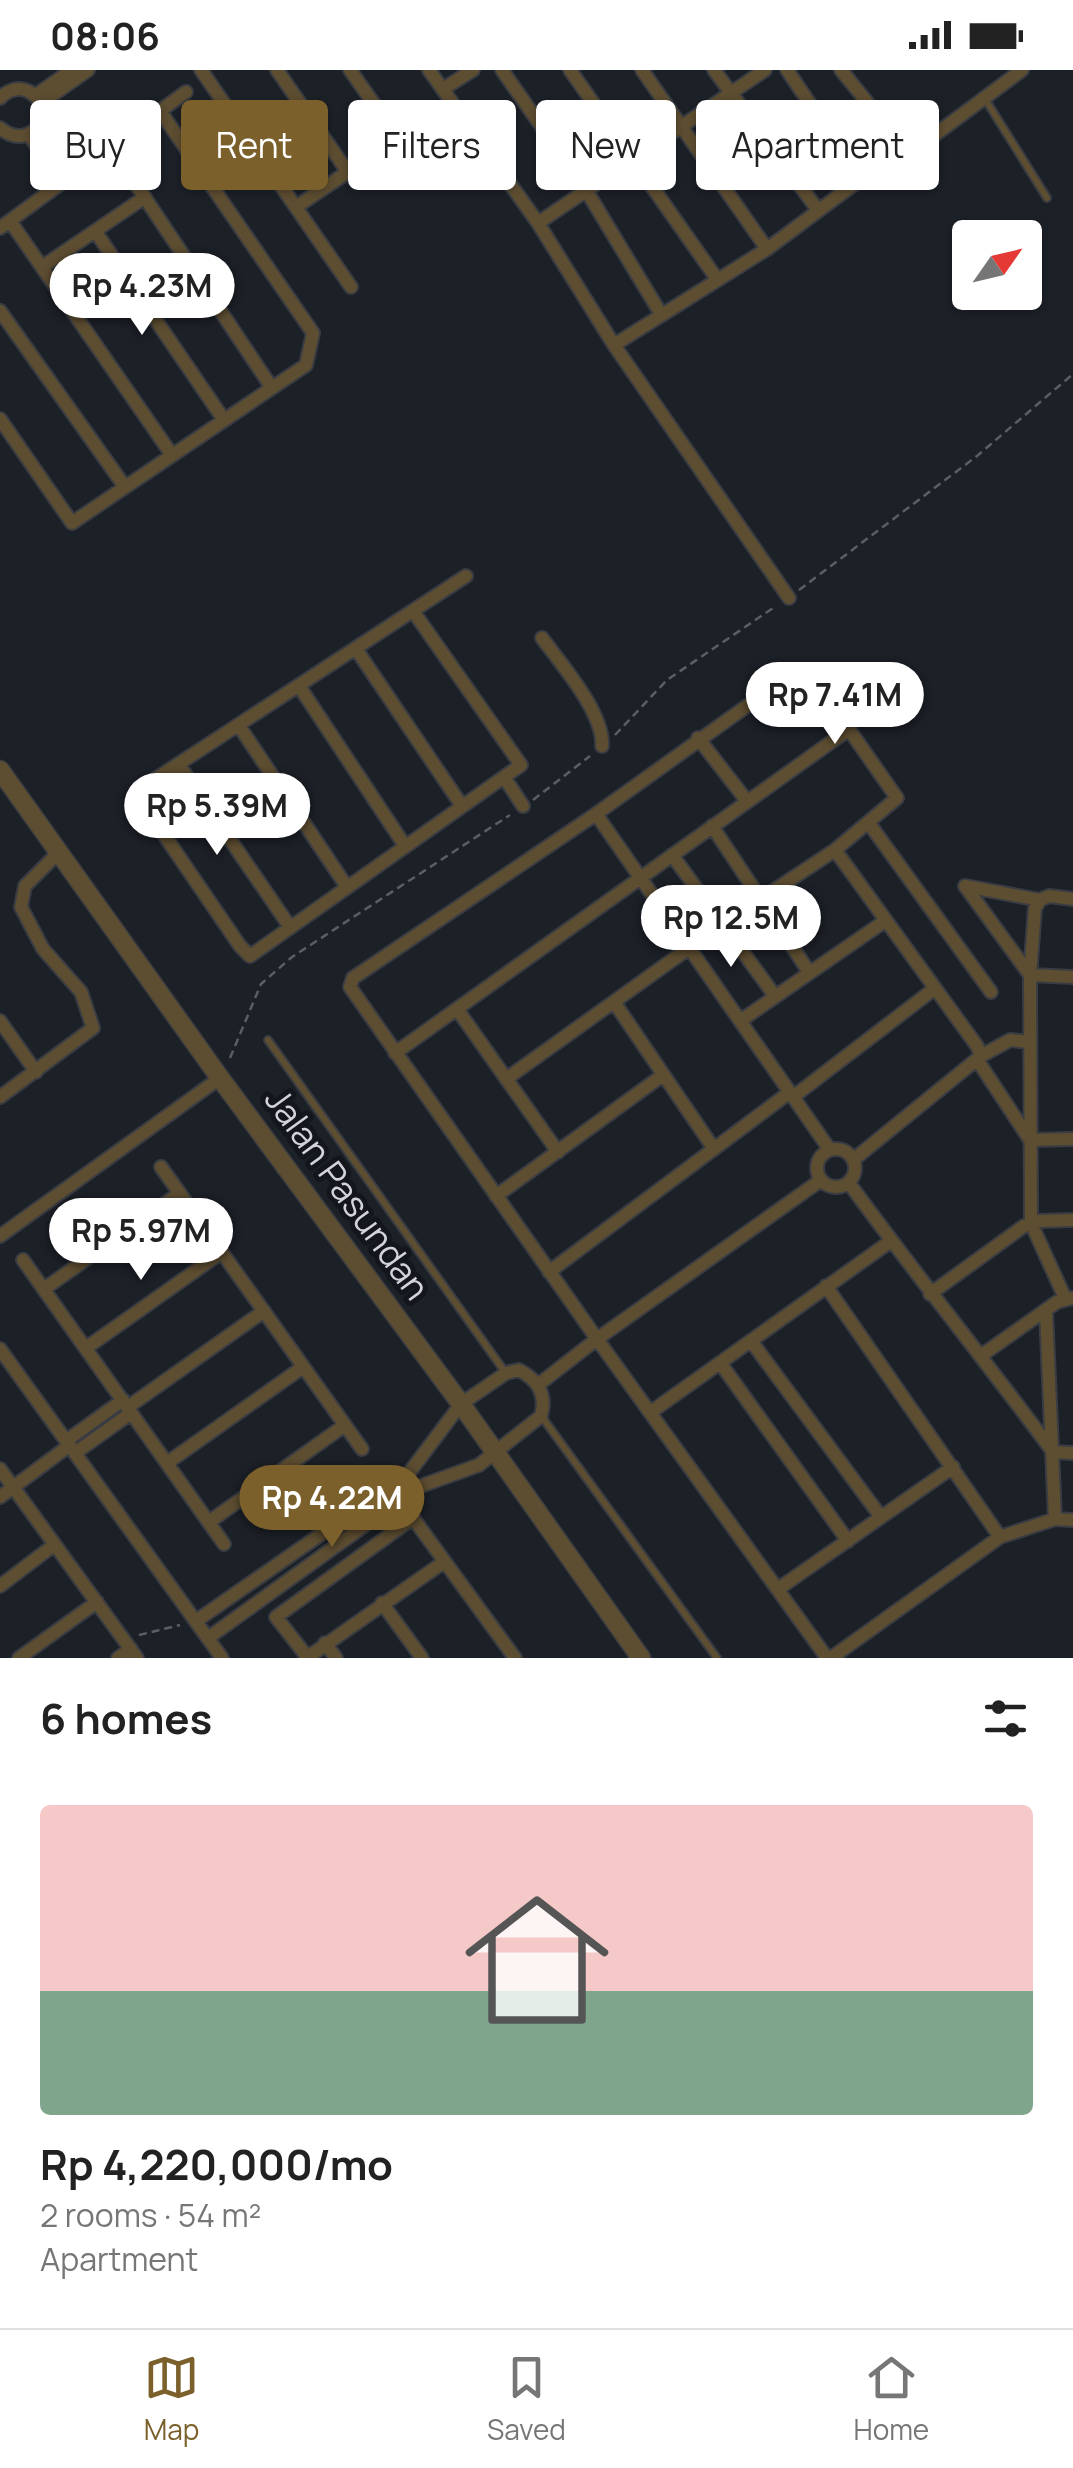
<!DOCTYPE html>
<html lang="en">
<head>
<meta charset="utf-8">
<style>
  :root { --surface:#fff; --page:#f6f6f6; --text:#222; --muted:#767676; --line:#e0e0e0; --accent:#7b602b }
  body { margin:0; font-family:Manrope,sans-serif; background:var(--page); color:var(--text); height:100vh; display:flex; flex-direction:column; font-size:38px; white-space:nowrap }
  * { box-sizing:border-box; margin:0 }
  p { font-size:32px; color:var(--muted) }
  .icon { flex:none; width:55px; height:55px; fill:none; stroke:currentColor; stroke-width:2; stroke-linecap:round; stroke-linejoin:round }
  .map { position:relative; height:1588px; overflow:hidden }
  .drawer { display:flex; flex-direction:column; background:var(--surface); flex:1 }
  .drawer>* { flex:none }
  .top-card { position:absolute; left:30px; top:30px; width:1015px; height:90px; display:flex; gap:20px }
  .needle { width:65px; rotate:56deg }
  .buttons { position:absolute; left:952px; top:150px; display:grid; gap:20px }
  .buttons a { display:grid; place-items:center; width:90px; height:90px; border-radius:10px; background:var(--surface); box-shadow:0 2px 8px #0004; font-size:50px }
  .price { position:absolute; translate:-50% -85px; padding:0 22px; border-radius:35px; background:#fff; color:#222; font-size:32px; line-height:65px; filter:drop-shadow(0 2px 5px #0008) }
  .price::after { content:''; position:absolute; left:50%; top:60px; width:30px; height:22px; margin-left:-15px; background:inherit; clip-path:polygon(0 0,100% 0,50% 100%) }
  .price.on { background:var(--accent); color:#fff }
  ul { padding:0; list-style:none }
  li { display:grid; align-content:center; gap:20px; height:530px; padding:0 40px }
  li+li { border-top:2px solid var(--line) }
  li span { display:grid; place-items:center; height:310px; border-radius:10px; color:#555 }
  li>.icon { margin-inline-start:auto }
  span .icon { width:180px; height:180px; fill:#fffc; stroke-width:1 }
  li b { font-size:42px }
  h2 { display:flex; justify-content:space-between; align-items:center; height:120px; padding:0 40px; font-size:42px }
  .tag { padding:0 35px; border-radius:10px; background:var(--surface); box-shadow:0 2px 8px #0004; font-size:35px; line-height:90px }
  .tag.on { background:var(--accent); color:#fff }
  .status { display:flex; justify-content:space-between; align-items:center; height:70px; padding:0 50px; background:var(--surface); direction:ltr }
  .status svg { height:28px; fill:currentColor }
  .dock { display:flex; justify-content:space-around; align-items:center; height:140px; border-top:2px solid var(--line); background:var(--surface); font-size:28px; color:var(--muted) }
  .dock a { display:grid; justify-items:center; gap:5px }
  .dock .on { color:var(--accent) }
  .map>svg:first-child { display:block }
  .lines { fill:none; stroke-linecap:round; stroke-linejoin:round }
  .service-casing { stroke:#393d43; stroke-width:10 }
  .minor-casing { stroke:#393d43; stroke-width:16 }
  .tertiary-casing { stroke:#393d43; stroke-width:21 }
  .path { stroke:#5b5f65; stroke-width:2.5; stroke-dasharray:8 5; stroke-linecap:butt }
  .service { stroke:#5d4d31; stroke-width:6 }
  .minor { stroke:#5d4d31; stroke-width:12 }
  .tertiary { stroke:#5d4d31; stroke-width:18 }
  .labels { text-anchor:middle; stroke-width:10; stroke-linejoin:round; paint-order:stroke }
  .street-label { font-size:35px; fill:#d2d4d9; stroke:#13171d }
</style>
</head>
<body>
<div class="status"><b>08:06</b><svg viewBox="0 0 49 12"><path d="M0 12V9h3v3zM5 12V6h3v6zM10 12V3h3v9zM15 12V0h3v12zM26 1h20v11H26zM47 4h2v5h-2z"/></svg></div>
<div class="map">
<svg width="1073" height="1588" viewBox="0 0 1073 1588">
  <rect width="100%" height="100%" fill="#1c2027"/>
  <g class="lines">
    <g class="service-casing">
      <path id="service" d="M985,29L1047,128
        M268,970L505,1302
        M542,1347L717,1588"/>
    </g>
    <g class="minor-casing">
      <path id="minor" d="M201,0L351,217
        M277,0L347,101
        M429,0L538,153L614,275L789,528
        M502,0L586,120L661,244
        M570,0L717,209
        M642,0L767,179
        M714,0L818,140
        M787,0L861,109
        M841,0L909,84
        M443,19L473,0
        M36,25L72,0
        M0,28C17,11 38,20 44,42C39,66 18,73 0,58
        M41,33L88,0
        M29,65L63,112
        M111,77L272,318
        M296,137L398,68L350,0
        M10,151L172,385
        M538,153L765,0
        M0,158L186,22
        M95,161L224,350
        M42,197L145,127
        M0,241L125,417
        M614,275L767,179L861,109L909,84L1022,0
        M0,349L72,453L306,295L313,263L160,41
        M413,541L521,695L250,886L240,876L158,756L150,726L157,708L466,506
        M542,568C562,595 604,643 602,676
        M356,579L462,736
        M299,616L405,776
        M239,656L347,817
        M698,668L747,731
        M179,695L290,857
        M504,707L523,736
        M596,744L830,1080
        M868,752L991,922
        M712,756L809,902
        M835,780L977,976L981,986L853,1090
        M672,785L775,926
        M965,816L1030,905L1073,907
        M965,816L1040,830L1049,826L1073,829
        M761,829L835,780L897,728L813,608L803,602L793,603L596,744L353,908L350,917L597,1269L827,1588
        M1040,830L1035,838L1030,905L1031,1153L1065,1228
        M614,932L714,1079
        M457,939L558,1082
        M0,951L36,1002
        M740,951L885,851
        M395,983L848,660
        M981,986L1010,970L1030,972
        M978,991L1030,1070L1073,1069
        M506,1009L689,878
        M0,1027L93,958L81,922L43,879L21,837L25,816L59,782
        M793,1027L934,919
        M817 1098a19 19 0 1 1 38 0a19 19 0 1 1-38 0Z
        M161,1097L362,1379
        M849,1113C915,1204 986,1291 1053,1382L1073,1383
        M496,1126L663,1005
        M0,1166L220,1008
        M23,1190L224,1474
        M549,1202L790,1022
        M826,1216L1000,1467
        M44,1219L180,1123
        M930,1224L1024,1156L1039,1151L1073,1150
        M1046,1241L1055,1449
        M751,1271L881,1447
        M86,1278L222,1182
        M0,1279L222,1588
        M982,1285L1057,1232L1072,1228
        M721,1294L848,1471
        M538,1315L597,1269L821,1110
        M128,1337L264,1241
        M651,1342L891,1171
        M66,1371L123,1330
        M75,1383L131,1343
        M167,1393L303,1297
        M0,1399L137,1588
        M0,1427L70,1375
        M209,1452L345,1355
        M0,1516L54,1475
        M778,1519L953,1397
        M382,1533L422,1588
        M196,1551L409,1403L461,1334L506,1303L519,1300C538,1310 547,1324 541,1346L479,1395L418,1417L208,1568
        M325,1573L336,1588
        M308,1587L441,1494L445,1495
        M19,1588L97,1532
        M118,1588L131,1579
        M308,1588L276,1547L413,1448L515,1588
        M831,1588L1000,1467L1055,1449L1073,1450"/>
    </g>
    <g class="tertiary-casing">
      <path id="tertiary" d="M0,700L220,1008L461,1334L641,1588"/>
    </g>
    <path class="path" d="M799,520L977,386L1073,304
      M615,665L667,610L776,536
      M533,730L590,686
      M230,988L261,914L292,887L510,745
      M139,1565L180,1555"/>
    <use href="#service" class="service"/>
    <use href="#minor" class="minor"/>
    <use href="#tertiary" class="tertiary"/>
  </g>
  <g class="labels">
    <g class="street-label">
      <text transform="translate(347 1124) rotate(54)" y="12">Jalan Pasundan</text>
    </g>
  </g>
</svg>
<div class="buttons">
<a><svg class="needle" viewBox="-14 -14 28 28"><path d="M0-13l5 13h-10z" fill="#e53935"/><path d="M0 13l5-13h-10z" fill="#767676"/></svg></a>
</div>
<b class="price" style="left:142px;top:268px">Rp 4.23M</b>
<b class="price" style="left:835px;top:677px">Rp 7.41M</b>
<b class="price" style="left:217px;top:788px">Rp 5.39M</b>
<b class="price" style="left:731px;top:900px">Rp 12.5M</b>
<b class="price" style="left:141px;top:1213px">Rp 5.97M</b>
<b class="price on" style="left:332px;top:1480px">Rp 4.22M</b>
<div class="top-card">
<a class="tag">Buy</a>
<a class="tag on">Rent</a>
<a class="tag">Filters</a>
<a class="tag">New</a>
<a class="tag">Apartment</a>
</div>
</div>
<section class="drawer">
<h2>6 homes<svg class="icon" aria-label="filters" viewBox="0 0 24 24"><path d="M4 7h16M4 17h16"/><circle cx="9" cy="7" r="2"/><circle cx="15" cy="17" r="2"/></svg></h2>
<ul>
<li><span style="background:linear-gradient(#f6c9c9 60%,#7fa58c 0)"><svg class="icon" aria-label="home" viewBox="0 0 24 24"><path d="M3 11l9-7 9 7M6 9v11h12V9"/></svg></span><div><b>Rp 4,220,000/mo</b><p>2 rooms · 54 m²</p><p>Apartment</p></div></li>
</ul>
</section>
<nav class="dock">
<a class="on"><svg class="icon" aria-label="map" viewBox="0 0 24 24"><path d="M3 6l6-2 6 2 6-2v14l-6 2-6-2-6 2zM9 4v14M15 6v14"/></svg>Map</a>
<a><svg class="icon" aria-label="saved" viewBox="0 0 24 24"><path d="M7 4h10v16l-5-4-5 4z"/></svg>Saved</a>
<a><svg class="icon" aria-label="home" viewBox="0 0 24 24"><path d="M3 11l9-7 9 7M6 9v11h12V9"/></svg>Home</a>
</nav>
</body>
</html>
